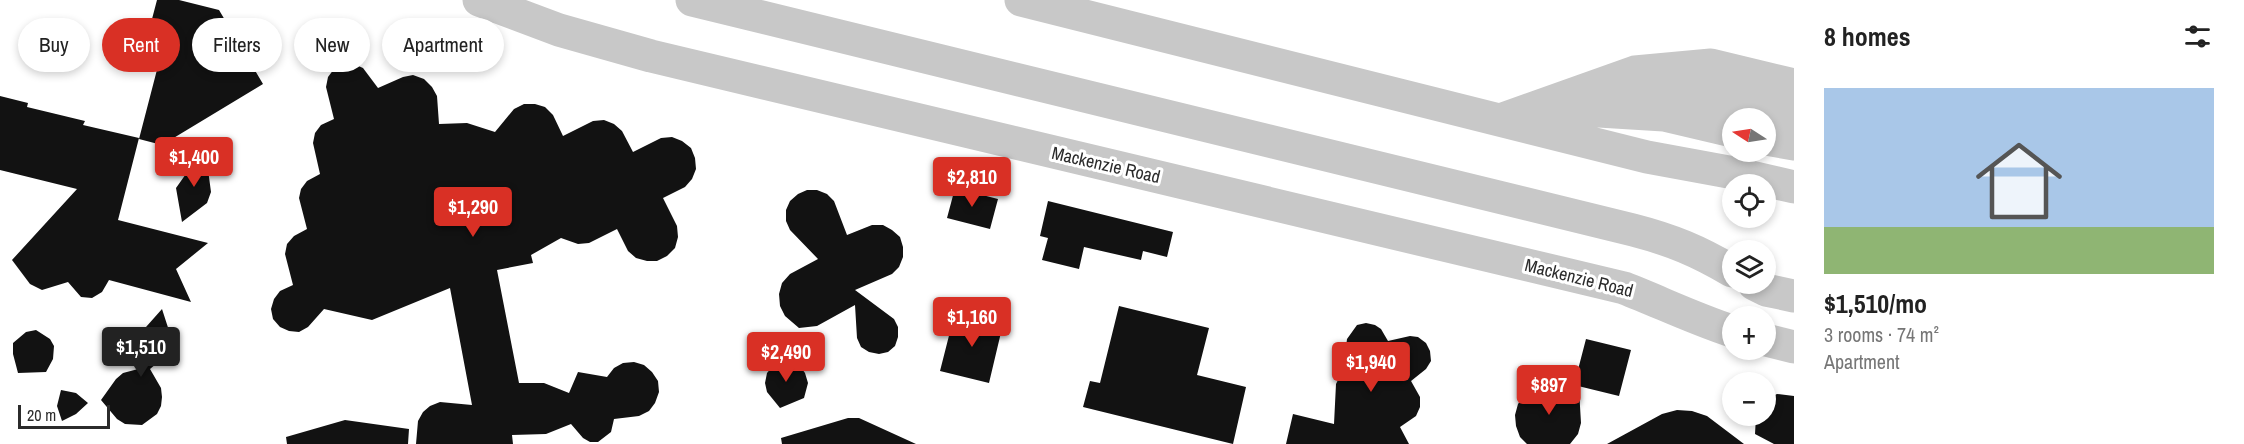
<!DOCTYPE html>
<html lang="en">
<head>
<meta charset="utf-8">
<style>
  :root { --surface:#fff; --page:#f6f6f6; --text:#222; --muted:#767676; --accent:#d93025 }
  body { margin:0; font-family:"Archivo Narrow",sans-serif; background:var(--page); color:var(--text); height:100vh; display:flex; flex-direction:column; font-size:22px; white-space:nowrap }
  * { box-sizing:border-box; margin:0 }
  p { font-size:20px; color:var(--muted) }
  .icon { flex:none; width:33px; height:33px; fill:none; stroke:currentColor; stroke-width:2; stroke-linecap:round; stroke-linejoin:round }
  .map { position:relative; flex:1; overflow:hidden }
  .details { display:flex; flex-direction:column; background:var(--surface); width:450px }
  .details>* { flex:none }
  .hud { position:absolute; left:18px; top:18px; width:570px; height:54px; display:flex; gap:12px }
  .needle { width:39px; rotate:282deg }
  .buttons { position:absolute; left:1722px; top:108px; display:grid; gap:12px }
  .buttons a { display:grid; place-items:center; width:54px; height:54px; border-radius:50%; background:var(--surface); box-shadow:0 3px 9px #0003; font-size:30px }
  .scale { position:absolute; left:18px; bottom:15px; width:92px; box-sizing:border-box; padding-left:6px; border:3px solid #2b2b2b; border-top:0; font-size:16px; line-height:21px; white-space:nowrap; color:#2b2b2b; -webkit-text-stroke:4px #fff; paint-order:stroke }
  .price { position:absolute; translate:-50% -51px; padding:0 14px; border-radius:6px; background:var(--accent); color:#fff; font-size:20px; line-height:39px; filter:drop-shadow(0 2px 3px #0008) }
  .price::after { content:''; position:absolute; left:50%; top:36px; width:18px; height:14px; margin-left:-9px; background:inherit; clip-path:polygon(0 0,100% 0,50% 100%) }
  .price.active { background:#222; color:#fff }
  ul { padding:0; list-style:none }
  li { display:grid; align-content:center; gap:12px; height:318px; padding:0 30px }
  li span { display:grid; place-items:center; height:186px; border-radius:0px; color:#555 }
  li>.icon { margin-inline-start:auto }
  span .icon { width:108px; height:108px; fill:#fffc; stroke-width:1 }
  li b { font-size:26px }
  h2 { display:flex; justify-content:space-between; align-items:center; height:72px; padding:0 30px; font-size:26px }
  .chip { padding:0 21px; border-radius:27px; background:var(--surface); box-shadow:0 3px 9px #0003; font-size:21px; line-height:54px }
  .chip.active { background:var(--accent); color:#fff }
  main { display:flex; flex:1; min-height:0 }
  .map>svg:first-child { display:block }
  .building { fill:#121212 }
  .lines { fill:none; stroke-linecap:round; stroke-linejoin:round }
  .minor { stroke:#c8c8c8; stroke-width:33 }
  .labels { text-anchor:middle; stroke-width:6; stroke-linejoin:round; paint-order:stroke }
  .street-label { font-size:18px; fill:#2b2b2b; stroke:#fff }
</style>
</head>
<body>
<main>
<div class="map">
<svg width="1794" height="444" viewBox="0 0 1794 444">
  <rect width="100%" height="100%" fill="#fff"/>
  <path class="building" d="M157,0H179L219,10L263,84L162,145L139,139L159,62L142,57Z
    M354,64L363,68L378,88L403,77L413,75L424,79L432,87L437,96L439,124L467,123L495,132L514,109L524,104H535L545,107L553,115L563,136L593,121L604,120L614,124L622,131L633,152L661,138L672,137L682,141L691,148L695,158L696,169L692,179L685,187L663,198L677,226L678,237L675,248L667,256L657,261H647L636,258L628,251L617,229L589,243L578,244L561,238L531,255L533,263L497,270L519,383H544L569,393L578,372L607,377L614,368L623,363L634,362L644,365L652,372L658,381L659,392L655,403L649,411L639,416L614,419L611,432L598,442H590L583,438L571,424L546,434L512,435L513,444H416L418,421L423,412L430,406L440,402L472,405L450,288L372,320L324,309L308,327L299,332L289,331L280,327L273,319L271,309L274,299L280,291L293,285L285,254L287,244L294,236L307,229L299,198L301,189L307,181L320,174L313,143L315,133L321,125L334,119L326,87L328,77L334,69L343,65Z
    M0,96L28,103L27,107L85,121L83,125L139,138L118,220L208,243L176,269L191,302L109,280L102,292L92,298L81,297L68,282L42,290L30,284L12,260L77,189L0,170Z
    M205,147L211,192L207,203L182,222L176,188Z
    M955,188L998,199L990,229L947,218Z
    M807,190H817L827,194L834,201L847,235L872,225H883L892,230L900,237L903,247V257L899,267L892,274L855,290L894,319L898,327V337L895,346L888,352L879,354L869,352L861,347L857,338L855,305L817,326L799,328L785,316L780,306L779,294L782,283L790,274L818,259L790,230L786,221V210L790,201L798,194Z
    M1048,201L1173,232L1167,257L1143,251L1141,260L1084,247L1079,269L1042,260L1048,238L1040,236Z
    M1119,306L1209,328L1197,375L1246,387L1233,444L1083,407L1090,381L1100,383Z
    M162,309L173,343L169,353L150,369L161,388L162,397L161,406L157,414L142,425L125,424L117,419L101,400L116,379L123,373L142,368L137,343L138,336Z
    M955,312L1003,324L989,383L940,371Z
    M1366,323L1375,325L1381,329L1388,341L1410,336L1418,337L1426,343L1430,351L1431,361L1426,369L1411,381L1420,397V407L1416,416L1400,427L1409,444H1286L1293,414L1334,424L1336,384L1340,376L1354,365L1346,347L1347,339L1357,325Z
    M36,330L50,339L54,346L53,359L46,372L18,373L13,354V343L26,332Z
    M1586,339L1631,350L1619,396L1574,385Z
    M793,357L805,373L808,383L804,398L780,408L767,392L765,383L767,373L773,366Z
    M1546,386L1579,389L1581,423L1578,434L1570,444H1527L1520,437L1516,426L1515,415L1518,404L1526,394L1535,388Z
    M61,390L76,393L88,403L76,414L62,421L57,406Z
    M1777,394L1794,396V444H1774L1755,434L1756,416H1766V399Z
    M1677,410L1692,411L1707,416L1744,444H1607L1662,414Z
    M848,418H859L916,444H782L781,438Z
    M345,420L409,429L408,444H287L286,437Z"/>
  <g class="lines">
    <path class="minor" d="M479,0L559,30L651,56L1624,288C1660,302 1695,319 1732,331
      M692,0L1633,230C1672,240 1698,251 1732,271
      M1021,0L1647,157L1734,173L1794,187
      M1611,90L1729,99L1794,115
      M1550,108L1664,115L1732,131
      M1500,120L1635,72L1711,65L1794,85
      M1766,139L1794,144
      M1754,284L1766,290L1794,296
      M1766,340L1794,347"/>
  </g>
  <g class="labels">
    <g class="street-label">
      <text transform="translate(1106 165) rotate(13)" y="6">Mackenzie Road</text>
      <text transform="translate(1579 278) rotate(14)" y="6">Mackenzie Road</text>
    </g>
  </g>
</svg>
<div class="buttons">
<a><svg class="needle" viewBox="-14 -14 28 28"><path d="M0-13l5 13h-10z" fill="#e53935"/><path d="M0 13l5-13h-10z" fill="#767676"/></svg></a>
<a><svg class="icon" aria-label="locate" viewBox="0 0 24 24"><circle cx="12" cy="12" r="6"/><path d="M12 2v4M12 18v4M2 12h4M18 12h4"/></svg></a>
<a><svg class="icon" aria-label="layers" viewBox="0 0 24 24"><path d="M12 4l9 5-9 5-9-5zM3 14l9 5 9-5"/></svg></a>
<a>+</a>
<a>−</a>
</div>
<div class="scale">20 m</div>
<b class="price" style="left:194px;top:188px">$1,400</b>
<b class="price" style="left:972px;top:208px">$2,810</b>
<b class="price" style="left:473px;top:238px">$1,290</b>
<b class="price" style="left:972px;top:348px">$1,160</b>
<b class="price active" style="left:141px;top:378px">$1,510</b>
<b class="price" style="left:786px;top:383px">$2,490</b>
<b class="price" style="left:1371px;top:393px">$1,940</b>
<b class="price" style="left:1549px;top:416px">$897</b>
<div class="hud">
<a class="chip">Buy</a>
<a class="chip active">Rent</a>
<a class="chip">Filters</a>
<a class="chip">New</a>
<a class="chip">Apartment</a>
</div>
</div>
<section class="details">
<h2>8 homes<svg class="icon" aria-label="filters" viewBox="0 0 24 24"><path d="M4 7h16M4 17h16"/><circle cx="9" cy="7" r="2"/><circle cx="15" cy="17" r="2"/></svg></h2>
<ul>
<li><span style="background:linear-gradient(#a9c7e8 75%,#8fb573 0)"><svg class="icon" aria-label="home" viewBox="0 0 24 24"><path d="M3 11l9-7 9 7M6 9v11h12V9"/></svg></span><div><b>$1,510/mo</b><p>3 rooms · 74 m²</p><p>Apartment</p></div></li>
</ul>
</section>
</main>
</body>
</html>
